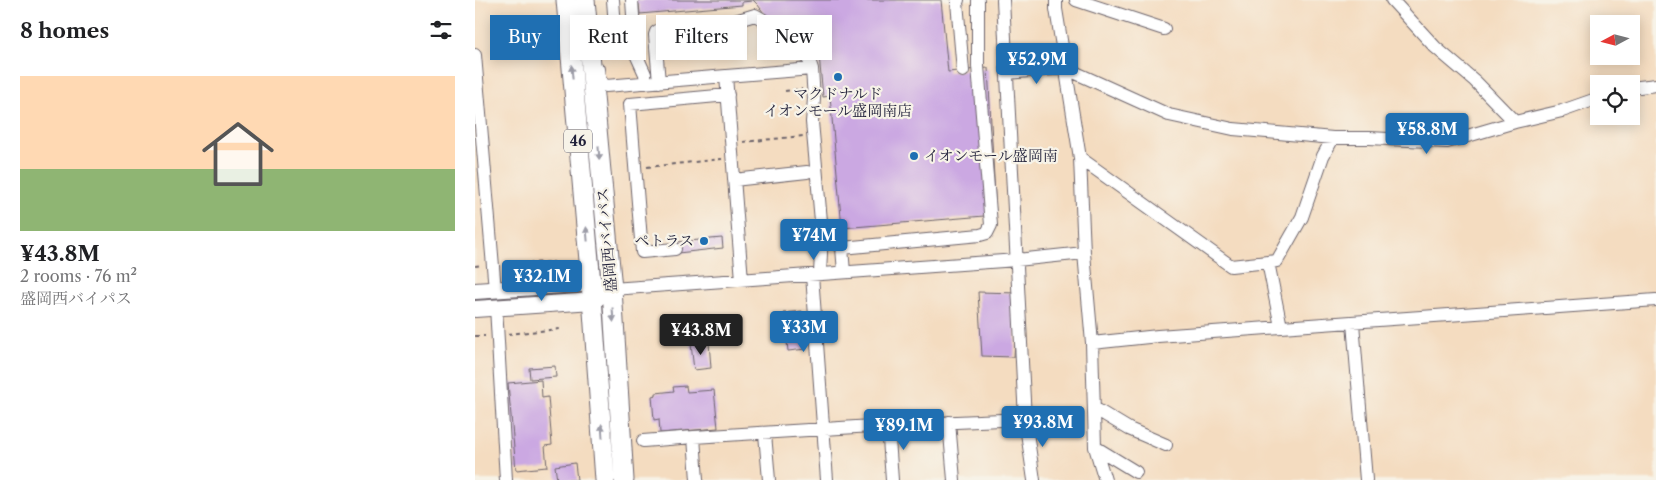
<!DOCTYPE html>
<html lang="en">
<head>
<meta charset="utf-8">
<style>
  :root { --surface:#fff; --page:#f6f6f6; --text:#202124; --muted:#757577; --line:#e0e0e0; --accent:#1f6fb2 }
  body { margin:0; font-family:"Libre Caslon Text","Noto Serif JP",serif; background:var(--page); color:var(--text); height:100vh; display:flex; flex-direction:column; font-size:19px; white-space:nowrap }
  * { box-sizing:border-box; margin:0 }
  p { font-size:16px; color:var(--muted) }
  .icon { flex:none; width:28px; height:28px; fill:none; stroke:currentColor; stroke-width:2; stroke-linecap:round; stroke-linejoin:round }
  .map { position:relative; flex:1; overflow:hidden }
  .details { display:flex; flex-direction:column; background:var(--surface); width:475px }
  .details>* { flex:none }
  .banner { position:absolute; left:15px; top:15px; width:475px; height:45px; display:flex; gap:10px }
  .needle { width:32px; rotate:263deg }
  .tools { position:absolute; left:1115px; top:15px; display:grid; gap:10px }
  .tools a { display:grid; place-items:center; width:50px; height:50px; border-radius:0px; background:var(--surface); box-shadow:0 2px 12px #0003; font-size:25px }
  .price { position:absolute; translate:-50% -42px; padding:0 11px; border-radius:5px; background:var(--accent); color:#fff; font-size:16px; line-height:32px; filter:drop-shadow(0 1px 2px #0008) }
  .price::after { content:''; position:absolute; left:50%; top:30px; width:15px; height:11px; margin-left:-8px; background:inherit; clip-path:polygon(0 0,100% 0,50% 100%) }
  .price.selected { background:#222; color:#fff }
  ul { padding:0; list-style:none }
  li { display:grid; align-content:center; gap:10px; height:265px; padding:0 20px }
  li+li { border-top:1px solid var(--line) }
  li span { display:grid; place-items:center; height:155px; border-radius:0px; color:#555 }
  li>.icon { margin-inline-start:auto }
  span .icon { width:90px; height:90px; fill:#fffc; stroke-width:1 }
  li b { font-size:21px }
  h2 { display:flex; justify-content:space-between; align-items:center; height:60px; padding:0 20px; font-size:21px }
  .chip { padding:0 18px; border-radius:0px; background:var(--surface); box-shadow:0 2px 12px #0003; font-size:18px; line-height:45px }
  .chip.selected { background:var(--accent); color:#fff }
  main { display:flex; flex:1; min-height:0 }
  .map>svg:first-child { display:block }
  .building { fill:#cba8e2 }
  .lines { fill:none; stroke-linecap:round; stroke-linejoin:round }
  .minor-casing { stroke:#6c636a; stroke-width:14 }
  .major-casing { stroke:#6c636a; stroke-width:18 }
  .highway-casing { stroke:#6c636a; stroke-width:21 }
  .path { stroke:#6c636a; stroke-width:2; stroke-dasharray:4 4; stroke-linecap:butt }
  .minor { stroke:#fff; stroke-width:12 }
  .major { stroke:#fff; stroke-width:16 }
  .highway { stroke:#fff; stroke-width:19 }
  .oneway { fill:#9c9ca7 }
  .poi-dot { fill:#1f6fb2; stroke:#f7f3e8; stroke-width:2 }
  .labels { text-anchor:middle; stroke-width:4.5; stroke-linejoin:round; paint-order:stroke }
  .shield { fill:#f7f3e8; stroke:#62616f; stroke-width:1 }
  .shield-label { font-size:14px; font-weight:bold; fill:#22223b }
  .poi-label { font-size:15px; fill:#22223b; stroke:#f7f3e8 }
  .street-label { font-size:15px; fill:#22223b; stroke:#f7f3e8 }
</style>
</head>
<body>
<main>
<section class="details">
<h2>8 homes<svg class="icon" aria-label="filters" viewBox="0 0 24 24"><path d="M4 7h16M4 17h16"/><circle cx="9" cy="7" r="2"/><circle cx="15" cy="17" r="2"/></svg></h2>
<ul>
<li><span style="background:linear-gradient(#ffd9b3 60%,#8fb573 0)"><svg class="icon" aria-label="home" viewBox="0 0 24 24"><path d="M3 11l9-7 9 7M6 9v11h12V9"/></svg></span><div><b>¥43.8M</b><p>2 rooms · 76 m²</p><p>盛岡西バイパス</p></div></li>
</ul>
</section>
<div class="map">
<svg width="1181" height="480" viewBox="0 0 1181 480">
  <rect width="100%" height="100%" fill="#f7f3e8"/>
  <filter id="ink" filterUnits="userSpaceOnUse"><feTurbulence type="fractalNoise" baseFrequency=".02" numOctaves="2"/><feDisplacementMap in="SourceGraphic" scale="10" xChannelSelector="R" yChannelSelector="G"/><feConvolveMatrix kernelMatrix="1 2 1 2 8 2 1 2 1" color-interpolation-filters="sRGB"/></filter>
  <filter id="wash" filterUnits="userSpaceOnUse"><feTurbulence type="fractalNoise" baseFrequency=".0096" numOctaves="4" result="noise"/><feDisplacementMap in="SourceGraphic" scale="20" xChannelSelector="R" yChannelSelector="G"/><feGaussianBlur stdDeviation="1.12" result="paint"/><feColorMatrix in="noise" values="0 0 0 0 0 0 0 0 0 0 0 0 0 0 0 0 0 1.4 0 .05"/><feComposite in="paint" operator="in"/></filter>
  <g filter="url(#wash)">
    <rect width="100%" height="100%" fill="#f4dcc0"/>
    <g id="blocks">
      <path class="building" d="M159,0H277V1L267,2V5L165,14L164,4H159Z
        M278,0H466L473,72L513,68L521,215L367,228L355,96L348,97L344,55L334,46L319,42L291,16L283,5Z
        M247,238L248,248L203,253L202,242Z
        M503,292L543,293L539,357L507,356Z
        M327,311L331,349L313,351L309,313Z
        M234,342L236,368L219,370L216,344Z
        M80,366L81,377L55,379L54,368Z
        M66,380L67,398L73,397L77,445L70,446L72,467L41,470L33,383Z
        M211,386L212,392L239,390L243,428L185,433L184,419L179,420L177,396L181,395V393L199,391L198,387Z
        M100,463L102,480H82L80,466Z"/>
    </g>
  </g>
  <g filter="url(#ink)">
    <use href="#blocks" fill-opacity="0" stroke="#6c636a" stroke-width="1"/>
    <g class="lines">
      <g class="minor-casing">
        <path id="minor" d="M138,0L140,27L142,31L148,35L156,33L159,30L157,0
          M483,0L482,2L488,71
          M528,0L550,419L559,480
          M581,0V9L605,158L609,253L617,343L620,447L630,480
          M601,0L689,29
          M917,0L960,47L1000,81L1040,122
          M156,33L159,50L170,74L171,83
          M0,55L20,290
          M123,69C124,77 124,82 131,86L251,76L267,280
          M532,73L590,68L694,115L758,129L858,138H894L972,142L1040,122L1087,111L1124,98
          M251,76L337,69L339,99L337,122L347,232L345,274
          M184,82L180,35L181,32L184,30L250,24L280,15L287,19L309,40L326,52L334,60L337,69
          M1156,88L1181,85
          M605,158L756,266L802,261L827,217L848,156L858,138
          M259,180L332,172
          M347,232L367,248L369,272
          M367,248L505,235L512,233L516,225L503,66V0
          M200,249L167,252L155,104L253,95
          M793,262L806,327
          M337,275L352,480
          M137,289L542,260L609,253
          M21,307L31,480
          M878,323L891,480
          M617,343L683,336L1181,300
          M619,408L654,429L691,445
          M474,422L479,480
          M413,425L417,480
          M290,434L294,480
          M168,441L219,437
          M620,447L661,472
          M222,480L219,437L413,425L550,419"/>
      </g>
      <g class="major-casing">
        <path id="major" d="M0,291L116,283L127,286
          M0,309L118,301L128,294"/>
      </g>
      <g class="highway-casing">
        <path id="highway" d="M91,0L116,283L130,480
          M110,0L137,289L149,480"/>
      </g>
      <path class="path" d="M259,32L261,44
        M310,91L327,89
        M268,142L328,136
        M172,167L247,159
        M29,264L79,262
        M0,266L7,265
        M33,334L85,329
        M0,336H10"/>
      <use href="#minor" class="minor"/>
      <use href="#major" class="major"/>
      <use href="#highway" class="highway"/>
    </g>
    <defs><path id="oneway-solid" d="M-6-.8H1V-3.2L6.5 0L1 3.2V.8H-6Z" transform="scale(1.25)"/></defs>
    <g class="oneway">
      <use href="#oneway-solid" transform="translate(97 72) rotate(-95)"/>
      <use href="#oneway-solid" transform="translate(124 153) rotate(85)"/>
      <use href="#oneway-solid" transform="translate(112 234) rotate(-95)"/>
      <use href="#oneway-solid" transform="translate(138 315) rotate(86)"/>
      <use href="#oneway-solid" transform="translate(127 431) rotate(-94)"/>
    </g>
  </g>
  <g class="poi-dot">
    <circle cx="363" cy="77" r="5"/>
    <circle cx="439" cy="156" r="5"/>
    <circle cx="229" cy="241" r="5"/>
  </g>
  <g class="labels">
    <rect class="shield" x="89" y="129.5" width="28" height="23" rx="4"/>
    <g class="shield-label">
      <text x="103" y="146">46</text>
    </g>
    <g class="poi-label">
      <text x="363" y="99">マクドナルド<tspan x="363" dy="17">イオンモール盛岡南店</tspan></text>
      <text x="449" y="161" text-anchor="start">イオンモール盛岡南</text>
      <text x="219" y="246" text-anchor="end">ペトラス</text>
    </g>
    <g class="street-label">
      <text transform="translate(132 240) rotate(-95)" y="5">盛岡西バイパス</text>
    </g>
  </g>
</svg>
<div class="tools">
<a><svg class="needle" viewBox="-14 -14 28 28"><path d="M0-13l5 13h-10z" fill="#e53935"/><path d="M0 13l5-13h-10z" fill="#757577"/></svg></a>
<a><svg class="icon" aria-label="locate" viewBox="0 0 24 24"><circle cx="12" cy="12" r="6"/><path d="M12 2v4M12 18v4M2 12h4M18 12h4"/></svg></a>
</div>
<b class="price" style="left:562px;top:85px">¥52.9M</b>
<b class="price" style="left:952px;top:155px">¥58.8M</b>
<b class="price" style="left:339px;top:261px">¥74M</b>
<b class="price" style="left:67px;top:302px">¥32.1M</b>
<b class="price" style="left:329px;top:353px">¥33M</b>
<b class="price selected" style="left:226px;top:356px">¥43.8M</b>
<b class="price" style="left:568px;top:448px">¥93.8M</b>
<b class="price" style="left:429px;top:451px">¥89.1M</b>
<div class="banner">
<a class="chip selected">Buy</a>
<a class="chip">Rent</a>
<a class="chip">Filters</a>
<a class="chip">New</a>
</div>
</div>
</main>
</body>
</html>
